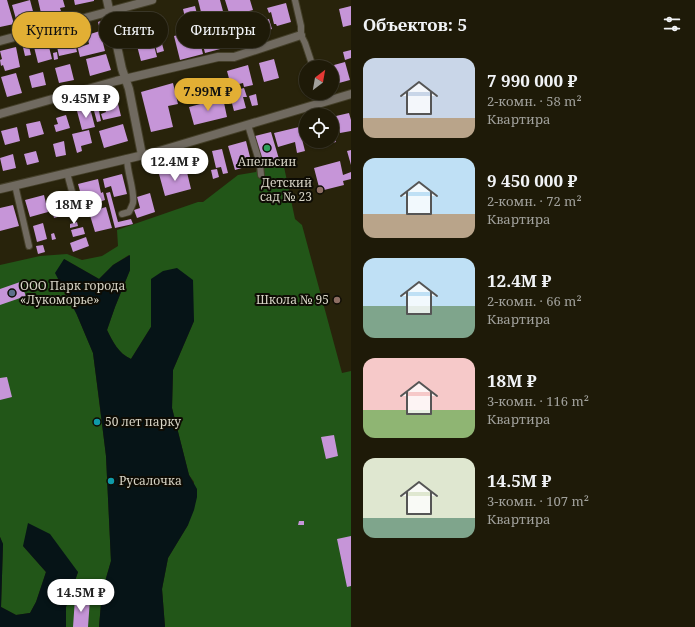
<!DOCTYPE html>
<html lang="ru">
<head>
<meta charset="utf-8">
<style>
  :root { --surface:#1e1a08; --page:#262312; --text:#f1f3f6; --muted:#a1a19c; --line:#3c3829; --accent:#e2af34 }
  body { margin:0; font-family:"Noto Serif",serif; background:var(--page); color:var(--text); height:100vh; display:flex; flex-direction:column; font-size:15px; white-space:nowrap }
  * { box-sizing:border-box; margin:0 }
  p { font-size:13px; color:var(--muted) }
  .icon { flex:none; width:22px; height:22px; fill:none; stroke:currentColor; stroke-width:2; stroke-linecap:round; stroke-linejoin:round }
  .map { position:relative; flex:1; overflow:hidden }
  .drawer { display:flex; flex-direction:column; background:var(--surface); width:344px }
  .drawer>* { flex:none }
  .top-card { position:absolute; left:12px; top:12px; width:279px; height:36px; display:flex; gap:8px }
  .needle { width:26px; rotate:31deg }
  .fabs { position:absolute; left:299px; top:60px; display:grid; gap:8px }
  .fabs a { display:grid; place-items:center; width:40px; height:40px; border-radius:50%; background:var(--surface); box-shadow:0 1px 3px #0004,0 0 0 1px var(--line); font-size:20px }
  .price { position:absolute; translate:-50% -34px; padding:0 9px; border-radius:14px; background:#fff; color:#222; font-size:13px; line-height:26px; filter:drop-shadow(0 1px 2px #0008) }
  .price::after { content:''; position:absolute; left:50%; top:24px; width:12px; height:9px; margin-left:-6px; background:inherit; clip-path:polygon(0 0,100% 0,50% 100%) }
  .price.current { background:var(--accent); color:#111 }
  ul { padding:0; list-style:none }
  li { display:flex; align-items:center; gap:12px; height:100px; padding:0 12px }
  li span { display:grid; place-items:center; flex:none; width:112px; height:80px; border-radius:12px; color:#555 }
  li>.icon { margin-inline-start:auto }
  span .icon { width:48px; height:48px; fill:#fffc; stroke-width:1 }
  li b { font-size:17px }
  h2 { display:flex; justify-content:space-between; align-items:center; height:48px; padding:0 12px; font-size:17px }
  .chip { padding:0 14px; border-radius:18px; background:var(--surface); box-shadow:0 1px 3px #0004,0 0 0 1px var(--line); font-size:14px; line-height:36px }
  .chip.current { background:var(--accent); color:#111 }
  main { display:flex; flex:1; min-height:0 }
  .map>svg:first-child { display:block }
  .forest { fill:#225618 }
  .water { fill:#061417 }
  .building { fill:#c695d8 }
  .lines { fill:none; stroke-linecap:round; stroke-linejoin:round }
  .lane-casing { stroke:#443f29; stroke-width:8 }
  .street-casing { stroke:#443f29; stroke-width:10 }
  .lane { stroke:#706a60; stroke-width:6 }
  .street { stroke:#706a60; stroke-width:8 }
  .leisure-dot { fill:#2e9e5b; stroke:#0e0c04; stroke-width:1.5 }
  .education-dot { fill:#8d6e63; stroke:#0e0c04; stroke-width:1.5 }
  .service-dot { fill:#5c6f8a; stroke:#0e0c04; stroke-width:1.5 }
  .culture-dot { fill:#0f9aa8; stroke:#0e0c04; stroke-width:1.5 }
  .labels { text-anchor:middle; stroke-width:4; stroke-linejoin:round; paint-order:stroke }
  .poi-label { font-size:12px; fill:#d7d4c6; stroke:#0e0c04; text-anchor:start }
</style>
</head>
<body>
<main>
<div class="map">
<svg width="351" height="627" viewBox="0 0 351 627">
  <rect width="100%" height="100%" fill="#28230b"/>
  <path class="forest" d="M283,162L295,219L302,225L342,373L351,371V627H165L162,589L168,558L188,525L194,482L189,475L172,408L173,370L194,321L151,279V327L131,359C118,353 113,342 107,330L115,307L130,270L129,255L113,265L99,279L64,259L77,315L93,353L106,456L111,561L102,592L99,627H66V607L78,572L23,546L46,572L36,602L30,613L16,615L1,607L3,544L0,537V265L40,256L67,254L82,260L102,256L118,246L117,230L198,202H203L238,175L256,172L257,169Z"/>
  <path class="water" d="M130,255V270L115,307L107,330C113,342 118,353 131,359L151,327V279L163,271L177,268L193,280L194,321L173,370L172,408L189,475L197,489V497L194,510L188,525L168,558L162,589L165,627H99L102,592L111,561L106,456L99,399L93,353L77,315L55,273L64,259L99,279L113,265Z
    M28,523L50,534L78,572L66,607V627H0V537L3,544L1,607L16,615L30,613L36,602L46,572L23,546Z"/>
  <path class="building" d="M0,0H7L14,24L0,27Z
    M30,0L34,15L16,19L12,5Z
    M38,0H63L65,7L60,8L62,14L51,17L50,11L41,13Z
    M74,0H94V1L75,5Z
    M198,0H220L224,15L203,20Z
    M225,0H250L253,10L230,16Z
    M286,3L291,22L277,26L276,24H274L271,12L269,13L267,8Z
    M195,6L199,22L187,26L183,9Z
    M351,6V25L343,27L339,9Z
    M262,14L264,20L269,19L272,29L262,32L257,15Z
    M239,17V20L248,18L252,33L232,38L228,25L233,24L231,19Z
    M103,20L106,28L100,30L98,22Z
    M142,20L144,29L152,27L154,35L136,40L132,23Z
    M89,24L91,32L84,33L82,26Z
    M218,25L224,48L205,53L199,30Z
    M78,27L80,35L74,36L73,28Z
    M197,30L203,54L180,60L174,36Z
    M100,31L105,51L80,57L76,41L81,40L83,46L89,44L87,35Z
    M160,36L164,51L157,53L154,38Z
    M74,38L77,52L59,56L56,42Z
    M152,38L157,57L141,61L136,42Z
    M28,42L31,55L25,56L22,43Z
    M48,43L52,59L38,63L34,47Z
    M16,47L20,67L5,71L3,65L1,66L0,60L2,59L0,51Z
    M351,50V58L345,60L343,52Z
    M57,52L58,59L54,60L53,53Z
    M106,54L111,70L90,76L86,59Z
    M274,59L279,78L264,82L259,63Z
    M345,62L350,80L339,83L334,65Z
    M70,64L74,80L59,83L55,68Z
    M248,65L253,85L244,87L243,83L231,86L227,71Z
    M43,72L46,85L32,88L29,76Z
    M16,73L22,93L7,97L1,77Z
    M173,83L178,104L168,106L173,127L151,132L141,92Z
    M244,88L247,97H243L246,108L234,111L229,92Z
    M256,94L258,105L252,106L249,96Z
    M223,98L227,117L194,125L189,107Z
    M117,100L121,116L103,120L101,114L106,112L104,104Z
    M98,106L101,121L97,122L93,107Z
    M90,108L95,127L82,130L77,111Z
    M349,113L351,120V131L340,133L336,116Z
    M66,115L70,128L56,132L54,125L58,124L56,118Z
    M40,121L44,134L29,138L26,124Z
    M123,124L128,141L104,148L99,131Z
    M17,127L20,141L5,145L1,131Z
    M299,127L305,151L297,153L295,142L278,147L274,133Z
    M89,130L92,143L81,146L82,151L77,153L72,134Z
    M271,132L279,159L263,164L255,136Z
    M333,132L336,142L332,143V133Z
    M64,141L66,155L56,157L53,144Z
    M246,141L252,165L235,170L228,146Z
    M312,141H319L321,146L314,148Z
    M222,149L228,173L223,174L221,167L216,168L212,151Z
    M351,150V165L347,151Z
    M36,151L39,162L27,165L24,154Z
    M13,154L16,168L3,171L0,158Z
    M340,161L343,175L351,172V179L343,181L344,185L320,191L314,168Z
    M186,168L191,189L165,196L159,174Z
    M217,169L219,177L213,179L211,170Z
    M122,174L127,194L114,197L111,186L105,188L103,179Z
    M98,179L101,193L103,192L105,200L96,203L95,199L83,202L78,184Z
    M66,192L71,213L54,218L49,197Z
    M110,192L118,222L131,219L133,224L115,228L106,193Z
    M150,193L155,212L137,218L134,210L140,208L137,197Z
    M44,195L48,212L30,217L25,200Z
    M13,205L19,226L0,231V208Z
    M106,207L112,228L95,232L89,212Z
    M77,222L78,226L70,228V224Z
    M43,223L47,239L37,242L33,226Z
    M83,227L85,234L73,237L71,230Z
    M54,233L56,239L52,240L51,234Z
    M86,237L89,246L73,252L70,243Z
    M43,245L45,252L38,254L36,246Z
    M20,282L26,296L0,305V289Z
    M7,377L12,397L0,400V378Z
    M334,435L338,456L326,459L321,437Z
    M299,521H304V525H298Z
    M351,536V586L347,587L337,539Z
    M75,598L90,599L88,627H73Z"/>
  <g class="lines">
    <g class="lane-casing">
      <path id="lane" d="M295,0L301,26V35L305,43L313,67
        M248,125L260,164L261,175
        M67,173L77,210
        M15,185L29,246
        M122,214L129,212C130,210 132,206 133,203C135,191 127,173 127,158"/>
    </g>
    <g class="street-casing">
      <path id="street" d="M107,0L122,69L129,89L142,155
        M0,41L152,0
        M0,114L116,81L218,57H234L301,35
        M0,189L156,152L351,94"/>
    </g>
    <use href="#lane" class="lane"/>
    <use href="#street" class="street"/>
  </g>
  <circle class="leisure-dot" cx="267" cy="148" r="4"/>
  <g class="education-dot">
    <circle cx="320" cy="190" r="4"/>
    <circle cx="337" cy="300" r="4"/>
  </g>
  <circle class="service-dot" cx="12" cy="293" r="4"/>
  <g class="culture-dot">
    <circle cx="97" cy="422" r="4"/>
    <circle cx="111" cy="481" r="4"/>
  </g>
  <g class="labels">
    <g class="poi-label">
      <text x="267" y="166" text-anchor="middle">Апельсин</text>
      <text x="312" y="187" text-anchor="end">Детский<tspan x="312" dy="14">сад № 23</tspan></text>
      <text x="20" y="290">ООО Парк города<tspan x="20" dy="14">«Лукоморье»</tspan></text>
      <text x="329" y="304" text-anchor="end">Школа № 95</text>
      <text x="105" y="426">50 лет парку</text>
      <text x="119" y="485">Русалочка</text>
    </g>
  </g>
</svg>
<div class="fabs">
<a><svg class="needle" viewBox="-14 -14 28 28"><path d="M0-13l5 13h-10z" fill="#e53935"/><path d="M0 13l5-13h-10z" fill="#a1a19c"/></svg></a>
<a><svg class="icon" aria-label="locate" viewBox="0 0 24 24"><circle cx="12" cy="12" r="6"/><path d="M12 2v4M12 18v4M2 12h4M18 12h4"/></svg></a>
</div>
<b class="price current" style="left:208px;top:112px">7.99M ₽</b>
<b class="price" style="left:86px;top:119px">9.45M ₽</b>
<b class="price" style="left:175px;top:182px">12.4M ₽</b>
<b class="price" style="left:74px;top:225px">18M ₽</b>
<b class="price" style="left:81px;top:613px">14.5M ₽</b>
<div class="top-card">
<a class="chip current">Купить</a>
<a class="chip">Снять</a>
<a class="chip">Фильтры</a>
</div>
</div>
<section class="drawer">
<h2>Объектов: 5<svg class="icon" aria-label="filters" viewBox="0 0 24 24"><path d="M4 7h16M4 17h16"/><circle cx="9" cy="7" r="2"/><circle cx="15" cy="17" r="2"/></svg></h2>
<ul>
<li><span style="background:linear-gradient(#c9d6e8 75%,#b9a48a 0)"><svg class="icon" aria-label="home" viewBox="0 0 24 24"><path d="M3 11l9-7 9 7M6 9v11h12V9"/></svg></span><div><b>7 990 000 ₽</b><p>2-комн. · 58 m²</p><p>Квартира</p></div></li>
<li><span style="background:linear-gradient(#bfe0f5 70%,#b9a48a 0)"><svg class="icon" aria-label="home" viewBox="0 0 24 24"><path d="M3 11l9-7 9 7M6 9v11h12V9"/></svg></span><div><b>9 450 000 ₽</b><p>2-комн. · 72 m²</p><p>Квартира</p></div></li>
<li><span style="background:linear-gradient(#bfe0f5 60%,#7fa58c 0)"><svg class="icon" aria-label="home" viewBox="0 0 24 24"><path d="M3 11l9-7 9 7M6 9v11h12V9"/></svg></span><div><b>12.4M ₽</b><p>2-комн. · 66 m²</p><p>Квартира</p></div></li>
<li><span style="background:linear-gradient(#f6c9c9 65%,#8fb573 0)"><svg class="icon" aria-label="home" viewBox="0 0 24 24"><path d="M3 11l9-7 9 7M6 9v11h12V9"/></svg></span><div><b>18M ₽</b><p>3-комн. · 116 m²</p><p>Квартира</p></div></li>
<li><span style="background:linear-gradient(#dfe7d0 75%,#7fa58c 0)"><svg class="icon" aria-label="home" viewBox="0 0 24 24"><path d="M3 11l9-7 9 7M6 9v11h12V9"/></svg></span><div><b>14.5M ₽</b><p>3-комн. · 107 m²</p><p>Квартира</p></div></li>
</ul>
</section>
</main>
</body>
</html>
